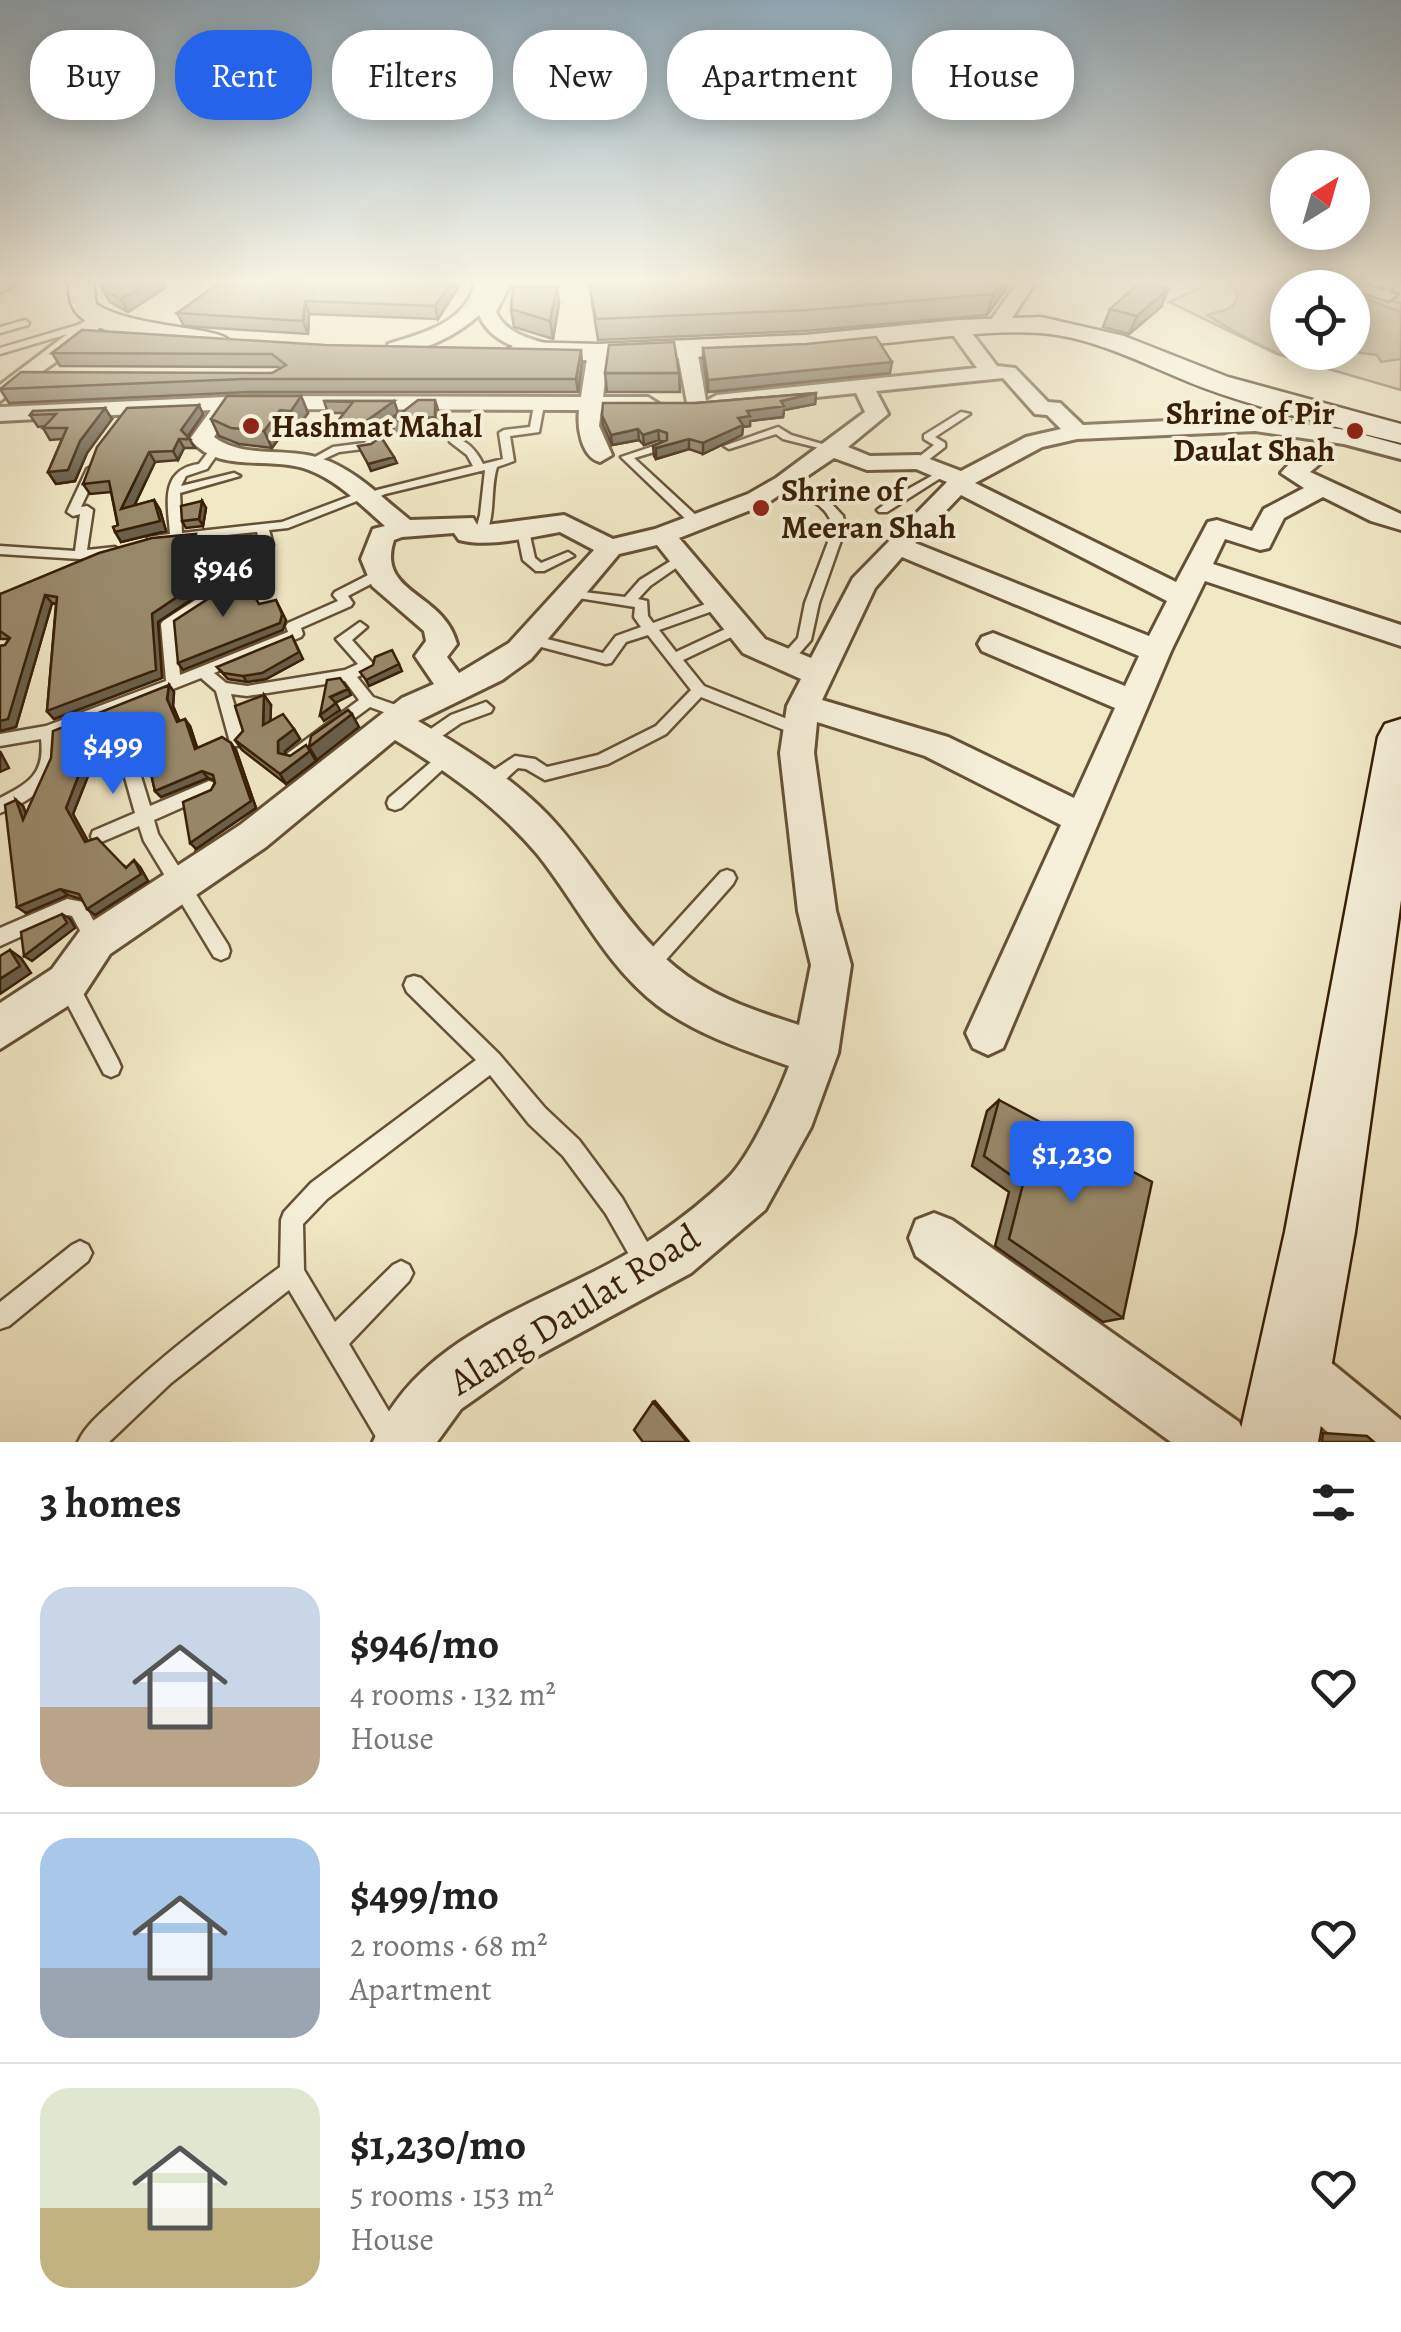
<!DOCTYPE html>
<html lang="en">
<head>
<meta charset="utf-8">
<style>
  :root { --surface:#fff; --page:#f2f2f2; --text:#222; --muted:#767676; --line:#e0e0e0; --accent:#2563eb }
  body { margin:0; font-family:Alegreya,serif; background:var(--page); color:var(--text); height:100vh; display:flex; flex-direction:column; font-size:38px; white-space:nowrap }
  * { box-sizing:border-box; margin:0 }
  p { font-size:32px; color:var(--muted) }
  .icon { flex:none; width:55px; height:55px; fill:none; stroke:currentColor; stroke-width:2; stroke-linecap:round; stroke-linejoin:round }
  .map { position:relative; height:1442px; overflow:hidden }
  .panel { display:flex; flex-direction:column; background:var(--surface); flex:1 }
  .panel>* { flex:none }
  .guide { position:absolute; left:30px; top:30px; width:1342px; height:90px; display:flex; gap:20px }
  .needle { width:65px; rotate:37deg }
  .buttons { position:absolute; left:1270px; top:150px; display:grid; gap:20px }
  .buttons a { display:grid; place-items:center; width:100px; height:100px; border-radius:50%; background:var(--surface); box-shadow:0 5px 25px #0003; font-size:50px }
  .price { position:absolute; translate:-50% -85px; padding:0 22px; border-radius:10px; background:var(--accent); color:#fff; font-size:32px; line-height:65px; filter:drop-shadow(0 2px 5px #0008) }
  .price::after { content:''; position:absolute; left:50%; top:60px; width:30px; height:22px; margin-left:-15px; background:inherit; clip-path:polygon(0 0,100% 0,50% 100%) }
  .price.current { background:#222; color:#fff }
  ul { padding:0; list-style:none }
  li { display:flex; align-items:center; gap:30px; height:250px; padding:0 40px }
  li+li { border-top:2px solid var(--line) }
  li span { display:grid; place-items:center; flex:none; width:280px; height:200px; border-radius:30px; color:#555 }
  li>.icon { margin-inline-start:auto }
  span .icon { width:120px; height:120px; fill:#fffc; stroke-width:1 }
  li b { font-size:42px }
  h2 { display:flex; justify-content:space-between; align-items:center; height:120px; padding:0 40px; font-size:42px }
  .chip { padding:0 35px; border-radius:40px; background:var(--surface); box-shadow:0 5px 25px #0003; font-size:35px; line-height:90px }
  .chip.current { background:var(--accent); color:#fff }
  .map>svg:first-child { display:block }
  .green { fill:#d2c6a5; stroke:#857256; stroke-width:2.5 }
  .water { fill:#b2a485; stroke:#816f52; stroke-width:2.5 }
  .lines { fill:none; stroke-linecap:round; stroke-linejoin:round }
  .lane-casing { stroke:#665136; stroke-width:5 }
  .street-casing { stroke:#665136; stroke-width:6 }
  .secondary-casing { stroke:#381f06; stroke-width:5 }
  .lane { fill:#f6f0da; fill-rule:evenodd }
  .street { fill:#f6f0da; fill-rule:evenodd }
  .secondary { fill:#f6f0da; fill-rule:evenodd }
  .wall { fill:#83755b; stroke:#381f06; stroke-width:2.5 }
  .shaded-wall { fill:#6a5f4a; stroke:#381f06; stroke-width:2.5 }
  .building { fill:#98886a; stroke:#381f06; stroke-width:2.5 }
  .poi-dot { fill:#8f2418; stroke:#f6f0da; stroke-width:4 }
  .labels { text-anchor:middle; stroke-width:8; stroke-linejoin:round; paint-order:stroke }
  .far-poi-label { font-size:32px; font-weight:bold; fill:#381f06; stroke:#f6f0da; text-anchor:start }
  .street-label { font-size:38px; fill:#381f06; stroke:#f6f0da }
</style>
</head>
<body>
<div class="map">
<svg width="1401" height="1442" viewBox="0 0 1401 1442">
  <rect width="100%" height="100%" fill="#f1e8c6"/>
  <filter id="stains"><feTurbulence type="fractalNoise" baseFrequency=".002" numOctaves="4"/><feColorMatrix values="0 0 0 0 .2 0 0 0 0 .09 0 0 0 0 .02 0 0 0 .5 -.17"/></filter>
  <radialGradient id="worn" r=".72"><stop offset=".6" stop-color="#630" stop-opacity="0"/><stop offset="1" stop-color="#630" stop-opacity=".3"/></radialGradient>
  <path class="green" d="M1211,283H1330L1328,286L1335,287L1288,288V352H1352L1353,292L1401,303V390L1277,354L1169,302Z"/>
  <path class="water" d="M1230,283H1325L1332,287L1288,288V352L1332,353L1335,364C1294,369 1241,336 1207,315C1217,310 1233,314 1238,296Z
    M1353,294L1401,312V359L1381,362L1377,355L1353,352Z"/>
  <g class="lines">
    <g class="lane-casing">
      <path id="lane" d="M1387,283H1395L1387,296H1381Z
        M25,320L29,323L28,325L0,333V327Z
        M88,322L92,325L91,327L0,354V348Z
        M539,402L544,405L539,432L510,436L514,461L497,467C490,490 496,514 485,536L481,537L475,533L480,515L485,470L385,494L368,502L362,499L288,528L269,530L273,545L250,576L175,626L180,675L288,632L286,626L288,623L338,601L333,595L335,592L376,571H384V577L348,596L353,603L351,606L301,628L303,634L301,637L214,673L226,683L247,686L345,670L358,664L336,639L360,622L367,627L352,640L375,666L373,670L357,677L373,697L410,710L412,714L410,718L405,720L370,707L294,763L288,761L286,757L288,753L359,700L345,681L247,696L231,694L246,742L243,746H233L230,742L216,691L201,678L56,735C61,779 39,798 0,813V798C29,783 45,774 41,739L0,746V734L46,726L166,681L161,624L163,621L242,570L261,545L257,532L148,543V537L170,534C168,504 159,470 199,464L212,447L216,446L221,449L207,469L186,476L181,486L234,473L240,476L180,493L182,533L282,522L359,493L368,494L377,490L473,466L467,455L450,442V438C465,437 477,451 483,464L503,459L499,433L504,430L530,427L534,405Z
        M408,411L413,414L412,416L371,448L339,452L311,465L306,462L333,447L364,443Z
        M961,412L970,414L935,437L945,443V447L923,464H915V460L934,445L924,439V435Z
        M778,427L791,435L836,448L831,451L783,439L776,434L729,449L724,446Z
        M660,444L665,447L664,449L634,458L700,519V525H692L621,457Z
        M93,466L99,469L81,507L87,506L93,510L87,550L115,547L121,551L119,554L80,559L0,554V546L75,551L80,514L73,516L67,512L87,469Z
        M944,469L950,472L887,512H879L877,510L894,497Z
        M785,480L830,502L843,516L845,529L819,603L811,640L790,664L785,665L778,660L798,638L805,603L833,529C829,503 802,496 781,485L779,483Z
        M523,527L529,531L535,558L541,563L568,552L574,556L544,571H536L523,560L517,531Z
        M682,554L686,555V561L650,586L638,599L647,601L648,616L653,623L714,601H724L726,604L724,607L659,630L676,652L734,625H744L746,628L744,631L683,660L704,686L802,725L805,729L802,733H792L701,697L666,734L608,764L545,780L526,769L518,768C508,776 496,792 482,788L480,783L482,778L515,756L535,759L547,767L598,755L656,726L691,690L648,635L626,642L611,663L606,664L526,643L524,640L531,635L603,653L616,636L641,627L634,617L635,607L572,597L566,593L567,590L625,597L640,580Z
        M486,702L493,708L491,712L461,723L429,745H419L416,741L419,737L451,715Z
        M449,749L454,751L457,755L454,759L401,808L395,810L389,808L387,803L389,798L444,751Z
        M128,754L134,756L136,760L150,806L209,781L215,783L217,788L215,793L154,820L158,834L228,945L230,951L228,957L221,960L214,957L144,841L139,826L99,843L93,841L91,836L93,831L135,813L120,760L122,756Z
        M727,870L733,872L736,878L733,884L656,971L649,974L642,971L640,965L642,959L721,872Z
        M67,899L83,902L105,941L103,947L96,950L89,947L72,916L68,915L0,946V928Z
        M67,974L74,976L118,1060L121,1067L118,1074L111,1077L104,1074L60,990L57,983L60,976Z
        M414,976L421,978L499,1054L545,1108L579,1140L622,1198L655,1256L659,1264L655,1272L647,1276L639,1272L606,1214L563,1156L529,1124L490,1075L327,1199L303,1224L304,1270L335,1322L393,1265L401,1261L409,1265L413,1273L409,1281L349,1344L407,1442H379L289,1290L171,1383L109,1442H78C85,1426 101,1413 114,1401C166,1352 223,1309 280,1267L281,1220L284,1212L311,1183L476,1060L407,992L404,985L407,978Z
        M80,1241L88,1245L92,1253L88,1261L9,1326L0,1329V1302L72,1245Z"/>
    </g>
    <g class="street-casing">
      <path id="street" d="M0,283H18L0,292Z
        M475,283H506L509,287L496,312C507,336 535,340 558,347V355L551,357C523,350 491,344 479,315C459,334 416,357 388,352V344C423,333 466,323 475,283Z
        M1017,283H1035L1004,330H990L987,326Z
        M1331,283H1360L1397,295L1388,300Z
        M99,310L108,316L94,335L0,401V385Z
        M958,322L965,324L997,366L1015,368L1048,402L1060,403L1083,425L1255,417L1346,430L1401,445V459L1344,444L1255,431L1077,439L1042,447L975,483L1176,582L1208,522L1217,520L1252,531L1264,509L1304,488L1281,473C1292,460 1312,444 1329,448L1333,453L1310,472L1401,514V530L1371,521L1323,497L1284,518L1269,548L1260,550L1225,539L1213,564L1401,625V646L1205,581L1171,651L1003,1048L988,1055L973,1048L966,1033L1061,825L925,756L817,722L814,753L836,911L851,965L838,1053L811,1127L765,1210L691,1273L532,1359L461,1409L437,1442H373C422,1325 561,1301 656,1236C681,1219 706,1199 727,1179C750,1157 778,1095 789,1066C744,1050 695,1034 657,1005C605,965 578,905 538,855C498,807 448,772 395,740L266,847L110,954L82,997L0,1049V1003L52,969L82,928L240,825L402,698L434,684L415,656L426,641L424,631L372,586L361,559L373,529L385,526C361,505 338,481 309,470C270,455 219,475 190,439L211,410L0,421V407L249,396L581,397L588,352L598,346L608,352L603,397H648L659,404L648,411L601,410L599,426L612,455L600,462C581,457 577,427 579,410L233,409L214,437C243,459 286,447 320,458C355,469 382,498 410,520L473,518L478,526L564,515L613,539L655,529L748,494L776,478L865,412L856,393L717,407L707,401L704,408H688L677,349L680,345H694L697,349L706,401L717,395L977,368L948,328ZM1003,378L1035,414L1047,415L1061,429L1026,437L961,471L919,455L870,456L848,447L888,414L876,391ZM834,458L867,470L916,469L947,482L853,578L811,658L765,639L679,538L766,504ZM961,495L1167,601L1149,636L915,543ZM560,532L594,550L509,643L459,673L447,657L457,644C444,592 376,594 394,540L402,537L454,533L459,540C491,548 529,537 560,532ZM657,545L743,653L801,679L787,706L780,753L798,911L811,965L799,1025C761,1013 721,1000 687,976C628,934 597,866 548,815C510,776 464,748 418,721L502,680L531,659L619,554ZM902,557L1139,656L1125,686L993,633L982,637L978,644L982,651L1115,708L1074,798L948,737L822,700L875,588Z
        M934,1213L952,1220L1239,1422L1248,1442H1171L916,1256L909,1238L916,1220Z
        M1293,1339L1312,1347L1401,1420V1442H1339L1274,1385L1266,1366L1274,1347Z"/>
    </g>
    <g class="secondary-casing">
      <path id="secondary" d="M69,283H93L96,304C130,327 218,327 229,340L226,346C194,354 108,338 82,318C70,309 69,297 69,283Z
        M1041,317L1124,336L1228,377L1401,424V443C1336,427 1267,411 1204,388C1151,368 1097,337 1040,333C993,330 943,337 896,342C847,347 525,375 506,350L520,342L598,344L805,335L958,320Z
        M1401,719V900L1355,1232L1318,1442H1238L1285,1232L1378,737L1385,724Z"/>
    </g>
    <use href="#lane" class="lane"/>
    <use href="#street" class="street"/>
    <use href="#secondary" class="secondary"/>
  </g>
  <path class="wall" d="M103,283H163L165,288L128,312L110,302L103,290Z
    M589,283H1007L1006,289L987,315L805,331L598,340Z
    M459,286L438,319L309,314L308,334L184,326L177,313Z
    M559,303L553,339L514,327L511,309Z
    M1161,307L1129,334L1103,327L1110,309Z
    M82,330L582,363L578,392H249L9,403L0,389L272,373L280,369L278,367L60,366L52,353Z
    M703,348L890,373L708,392L703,359Z
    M605,373H679L680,392H607Z
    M816,393L815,404L784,410L783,417L750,421V426L743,427L742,435L703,454L689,449L656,459L654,456L653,446L663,442L659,440L644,445L639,440L612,445L603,425L602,415L696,403Z
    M301,396L308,413L298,427H287L272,448L239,444L219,436L211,419Z
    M324,401H394L398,413L363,439L338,438L334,426L344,413H328Z
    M33,411L112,419L87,453L75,481L56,484L48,472L62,439L50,440L43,428L45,426L38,427L30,415Z
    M439,413L438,430L395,434L391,421Z
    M203,414L188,437L195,448H184L178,460L155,462L134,506L154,500L160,510L166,531L121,542L111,492L90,494L83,484Z
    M202,501L206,508L203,526L186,528L182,521Z
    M201,542L222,579L158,622L162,678L54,719L47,711L56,604L52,603L16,727L0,731V646L5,645L9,639H0V594Z
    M303,659L266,679L247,682L228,679L217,667Z
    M169,685L174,692L173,706L179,721L190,726L197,748L236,750L256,808L196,849L211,790L215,783L214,780L208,778L161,797L155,791L150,769L144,772L137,765L138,755L135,752H121L117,758L119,769L88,776L73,814L88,841L126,867H140L148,881L95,915L81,899L68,895L26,913L23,806L26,814Z
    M264,695L271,705L270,721L294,729L300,739L285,751V755L316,761L286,784L242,750L235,740L243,731Z
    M999,1100L1123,1318L1103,1322L995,1246L1009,1192L972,1166L987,1111Z
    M1323,1433L1367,1436L1374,1442H1322Z"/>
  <path class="shaded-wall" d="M147,283H163L165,288L128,312L121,299Z
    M451,283H458L459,286L438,319L435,306Z
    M1001,283H1007L1006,289L987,315L993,294Z
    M557,286L559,303L553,339L550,321Z
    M1168,289L1161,307L1129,334L1137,316Z
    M305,301L309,314L308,334L303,321Z
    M581,350L582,363L578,392L576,379Z
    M892,362L890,373L708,392V380Z
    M816,393L815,404L784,410L783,417L750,421V426L743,427L742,435L703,454V443L747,411L781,401Z
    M301,396L308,413L298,427L291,411Z
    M435,400L439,413L438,430L435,417Z
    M394,401L398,413L363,439L358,427Z
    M199,405L203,414L186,439L181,430Z
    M105,408L112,419L87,453L75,481L56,484L48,472L80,441Z
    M280,410L287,427L272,448L264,431Z
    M638,429L639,440L612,445L611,435Z
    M658,430L659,440L644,445L643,435Z
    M179,439L184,448L178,460L173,451Z
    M689,439V449L656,459V448Z
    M149,452L155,462L128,519L121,509Z
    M394,457L397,463L371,471L368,464Z
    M154,500L160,510L166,531L121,542L115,532Z
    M202,501L206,508L203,526L199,519Z
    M204,546L222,579L158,622L162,678L54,719L47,711L152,614Z
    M45,595L52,603L16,727L0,731V721Z
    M276,600L286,620L283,630L183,670L178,663Z
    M292,636L303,659L266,679L247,682L243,676Z
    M399,664L402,671L369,686L366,680Z
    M169,685L174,692L173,706L183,729L177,722L167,699Z
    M348,689L351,695L333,704L330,697Z
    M264,695L271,705L270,735L263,725Z
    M336,703L340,710L324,721L320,715Z
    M352,714L359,727L317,760L309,747Z
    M185,719L190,726L200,756L195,749Z
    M294,729L300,739L285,751V763L278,753V741Z
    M231,743L236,750L256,808L196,849L190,843Z
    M115,746L121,752L117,758L119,769L88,776L73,814L92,849L85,842L66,808L81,769L110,751Z
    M0,751L9,768L0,772Z
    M310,751L316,761L286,784L280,774Z
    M148,761L154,767L144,772L137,765Z
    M202,771L208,778L161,797L155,791Z
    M16,800L23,806L31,827L23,820Z
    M134,860L140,867L148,881L95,915L87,909Z
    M60,889L68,895L26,913L17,907Z
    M62,914L70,919L75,928L32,961L24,956Z
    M10,950L21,958L31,973L0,994V979Z
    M655,1401L689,1442H687L653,1402Z"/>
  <path class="building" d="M103,283H147L121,299L103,290Z
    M219,283H451L435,306L305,301L303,321L177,313Z
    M589,283H1001L993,294L807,310L596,319Z
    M1139,283H1147L1168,289L1137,316L1110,309Z
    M557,286L550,321L511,309L513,287Z
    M82,330L325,345L581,350L576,379H243L0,389L21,372L272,373L286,365L272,354L52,353Z
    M876,337L892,362L708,380L703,348L806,344Z
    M674,342L679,373H605L609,345Z
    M816,393L781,401L784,406L747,411L750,416L738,418L743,425L703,443L689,439L656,448L653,446L667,440V433L658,430L643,435L638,429L611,435L602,415L603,403H696Z
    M227,396H301L291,411L280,410L264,431L231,428L211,419Z
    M418,400H435V417L391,421Z
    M324,401H394L358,427L334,426L353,402Z
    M199,405L181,430L190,439H179L173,451L149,452L121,509L154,500L160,521L115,532L113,527L118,525L109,481L83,484L97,447L127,408Z
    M105,408L80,441L68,470L48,472L67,428H43L56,414L30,415L33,411Z
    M381,437L394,457L368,464L358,446L371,444Z
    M202,501L199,519L182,521L181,506Z
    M196,534L195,540L204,546L217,570L152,614L156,670L47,711L57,597L45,595L8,719L0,721V646L5,645L10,638L0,631V594L99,553L152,538Z
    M243,576L259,604L276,600L282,614L280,623L178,663L174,621Z
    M292,636L299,652L262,673L243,676L223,673L217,667Z
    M392,650L399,664L366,680L360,672L373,665L375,657Z
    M340,678L348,689L330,697L336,703L320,715L327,680Z
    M169,685L167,699L177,722L185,719L195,749L222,737L231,743L251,801L190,843L183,802L211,790L215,783L213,775L202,771L155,791L148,761L137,765L138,755L129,746H115L110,751L112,762L81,769L66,808L85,842L97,838L126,868L134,860L141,874L87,909L79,894L60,889L17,907L5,805L16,800L23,820L51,758L53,731Z
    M264,695L263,725L283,714L294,729L278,741V753L290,756L306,745L310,751L280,774L235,740L243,731L235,706Z
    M348,710L352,714L309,747L311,736Z
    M62,914L67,923L24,956L21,932Z
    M10,950L20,966L0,979V956Z
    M999,1100L1152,1182L1123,1318L1009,1239L1023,1184L984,1156Z
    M653,1402L687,1442H643L634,1430Z"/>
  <linearGradient id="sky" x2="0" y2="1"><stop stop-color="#92aec0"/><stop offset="0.58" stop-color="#f9f5e5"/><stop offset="1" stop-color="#f9f5e5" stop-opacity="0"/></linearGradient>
  <rect width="1401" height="485" fill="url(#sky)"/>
  <g class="poi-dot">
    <circle cx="251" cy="426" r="10"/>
    <circle cx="1355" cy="431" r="10"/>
    <circle cx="761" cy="508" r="10"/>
  </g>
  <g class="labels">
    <g class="far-poi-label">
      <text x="1335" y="424" text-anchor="end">Shrine of Pir<tspan x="1335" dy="37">Daulat Shah</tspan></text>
      <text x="271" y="437">Hashmat Mahal</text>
      <text x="781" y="501">Shrine of<tspan x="781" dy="37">Meeran Shah</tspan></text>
    </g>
    <g class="street-label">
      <text transform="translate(574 1309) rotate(-32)" y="13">Alang Daulat Road</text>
    </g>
  </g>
  <rect width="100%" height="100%" filter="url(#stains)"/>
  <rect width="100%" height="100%" fill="url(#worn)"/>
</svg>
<div class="buttons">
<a><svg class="needle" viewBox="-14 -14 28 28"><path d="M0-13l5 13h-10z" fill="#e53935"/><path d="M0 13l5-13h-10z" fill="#767676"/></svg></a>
<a><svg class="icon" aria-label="locate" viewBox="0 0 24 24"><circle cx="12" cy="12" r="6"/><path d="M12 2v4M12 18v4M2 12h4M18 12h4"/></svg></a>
</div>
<b class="price current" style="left:223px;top:620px">$946</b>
<b class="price" style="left:113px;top:797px">$499</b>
<b class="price" style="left:1072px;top:1206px">$1,230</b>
<div class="guide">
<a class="chip">Buy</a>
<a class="chip current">Rent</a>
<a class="chip">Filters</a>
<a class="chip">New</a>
<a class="chip">Apartment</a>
<a class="chip">House</a>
</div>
</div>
<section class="panel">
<h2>3 homes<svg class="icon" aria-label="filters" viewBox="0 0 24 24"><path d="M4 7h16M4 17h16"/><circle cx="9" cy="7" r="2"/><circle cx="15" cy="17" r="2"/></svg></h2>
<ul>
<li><span style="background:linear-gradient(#c9d6e8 60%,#b9a48a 0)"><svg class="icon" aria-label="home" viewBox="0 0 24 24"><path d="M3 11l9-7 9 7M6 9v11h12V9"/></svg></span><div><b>$946/mo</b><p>4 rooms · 132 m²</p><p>House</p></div><svg class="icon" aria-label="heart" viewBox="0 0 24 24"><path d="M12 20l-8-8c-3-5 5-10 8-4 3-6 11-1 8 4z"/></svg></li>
<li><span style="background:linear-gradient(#a9c7e8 65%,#9aa5b1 0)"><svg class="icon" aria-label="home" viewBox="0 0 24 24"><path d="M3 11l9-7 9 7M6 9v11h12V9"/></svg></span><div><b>$499/mo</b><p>2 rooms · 68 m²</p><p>Apartment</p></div><svg class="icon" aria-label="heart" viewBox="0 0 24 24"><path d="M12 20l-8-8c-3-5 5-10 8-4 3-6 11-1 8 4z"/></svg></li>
<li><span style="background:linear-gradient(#dfe7d0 60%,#c2b280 0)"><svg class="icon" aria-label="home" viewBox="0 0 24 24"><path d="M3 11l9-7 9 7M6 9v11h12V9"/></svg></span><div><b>$1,230/mo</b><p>5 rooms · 153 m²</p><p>House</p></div><svg class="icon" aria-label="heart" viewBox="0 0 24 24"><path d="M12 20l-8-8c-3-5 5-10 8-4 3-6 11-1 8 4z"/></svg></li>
</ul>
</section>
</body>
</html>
